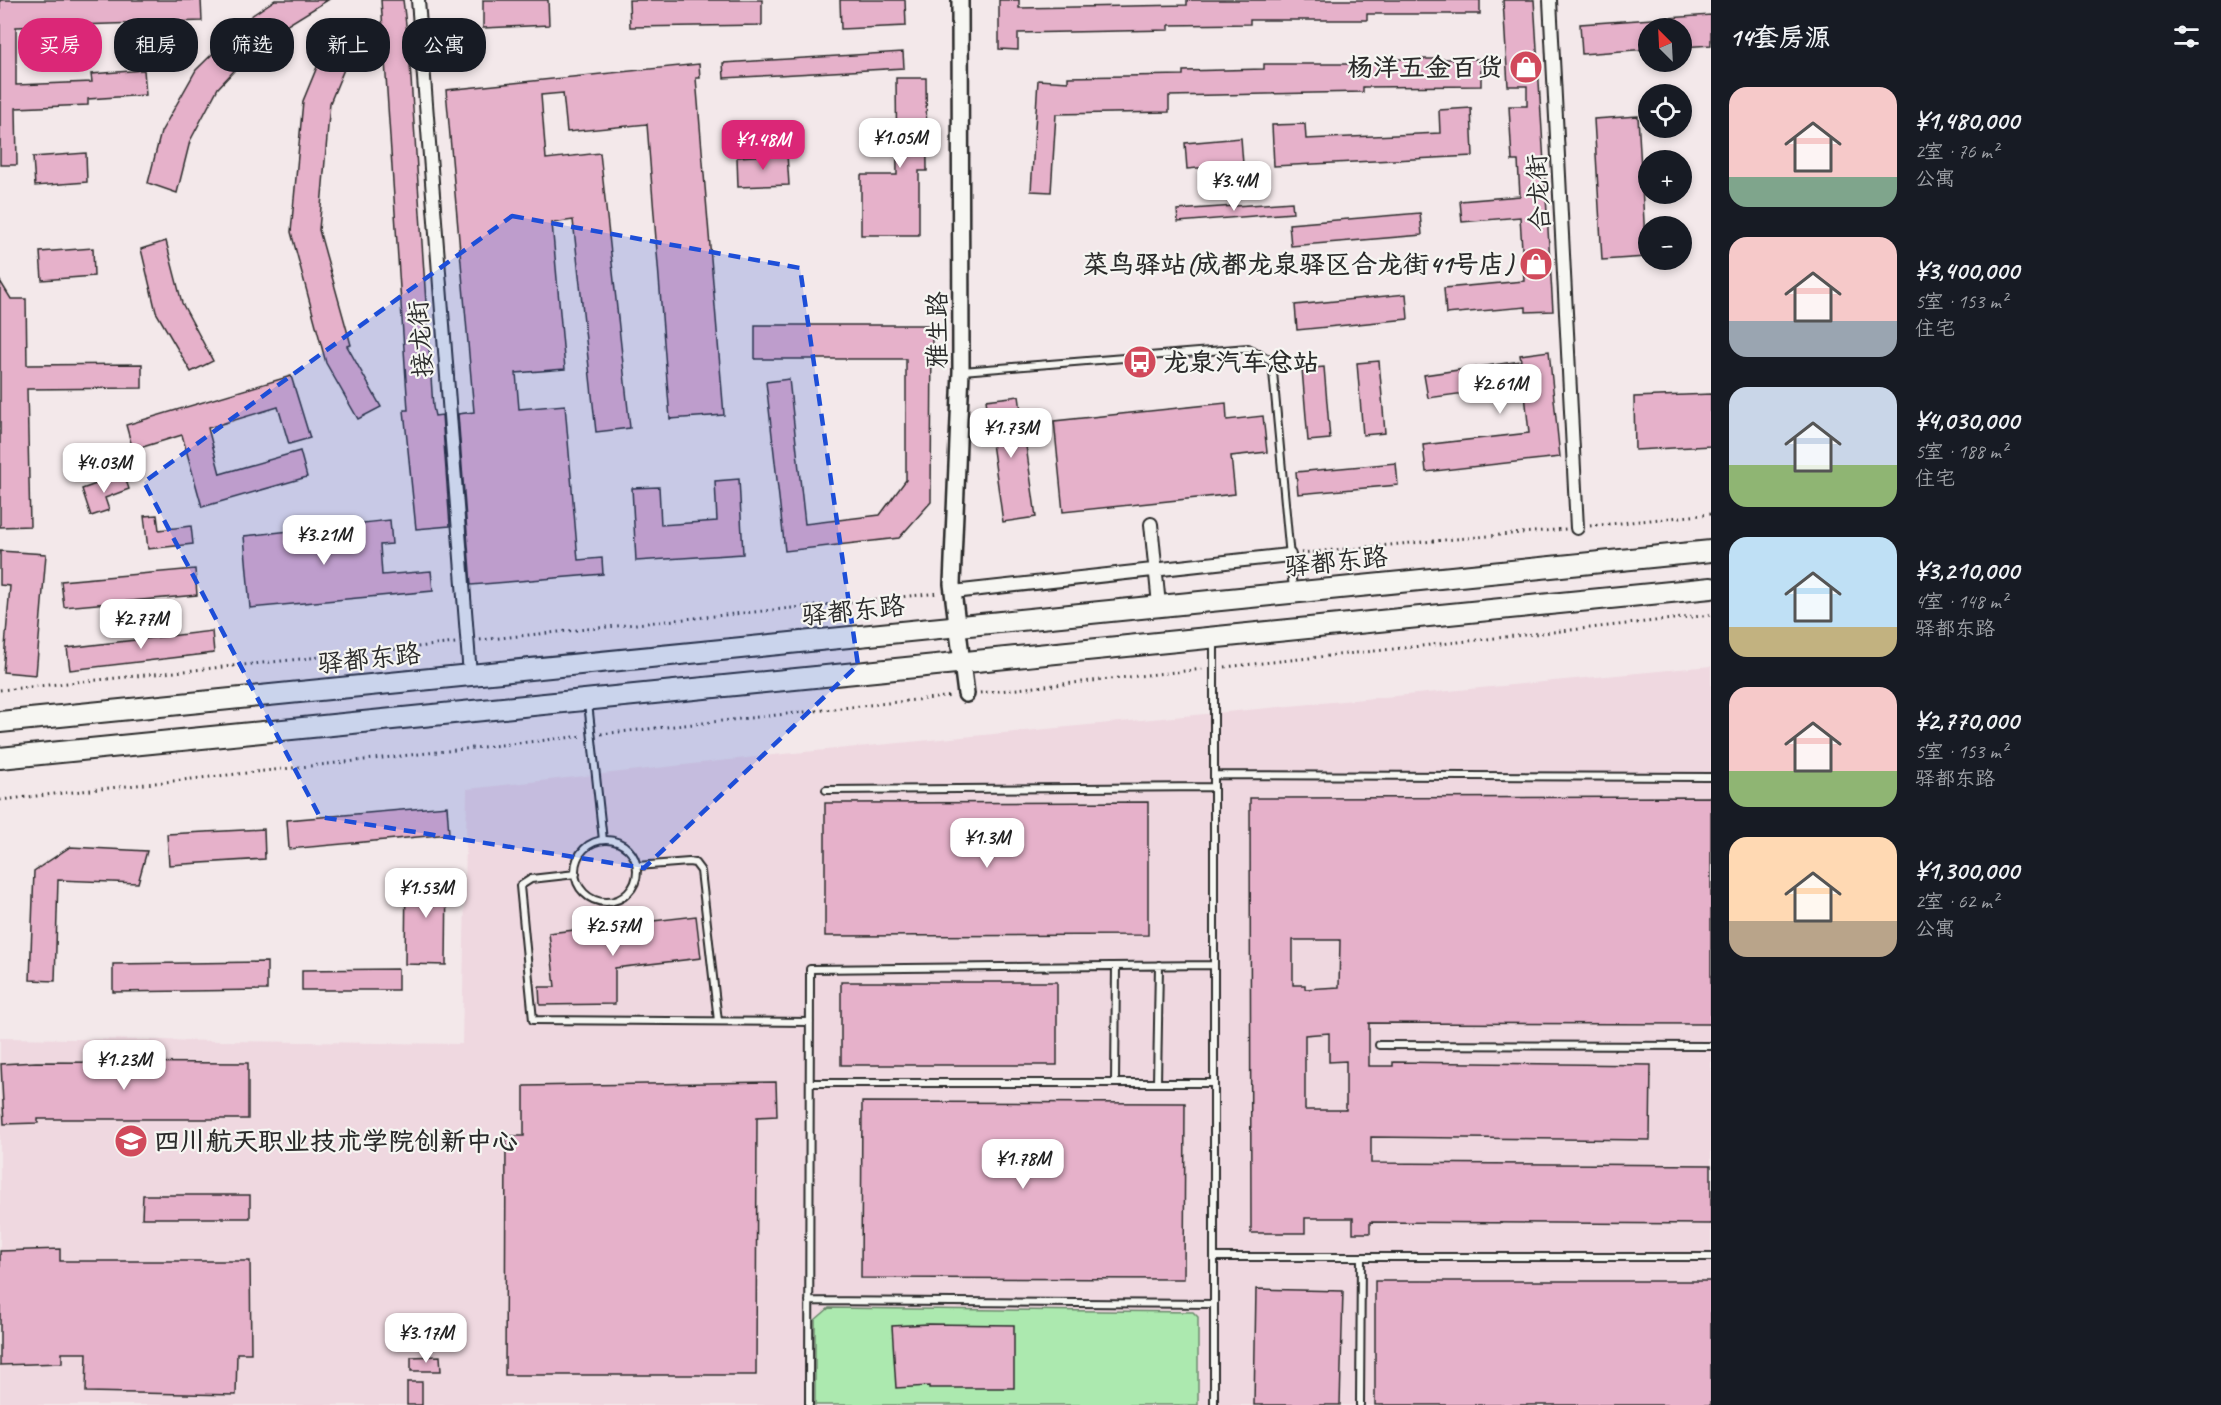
<!DOCTYPE html>
<html lang="zh">
<head>
<meta charset="utf-8">
<style>
  :root { --surface:#171b24; --page:#242831; --text:#f1f3f6; --muted:#9ea1a6; --accent:#db2777 }
  body { margin:0; font-family:Caveat,"LXGW WenKai TC",sans-serif; background:var(--page); color:var(--text); height:100vh; display:flex; flex-direction:column; font-size:22px; white-space:nowrap }
  * { box-sizing:border-box; margin:0 }
  p { font-size:20px; color:var(--muted) }
  .icon { flex:none; width:33px; height:33px; fill:none; stroke:currentColor; stroke-width:2; stroke-linecap:round; stroke-linejoin:round }
  .map { position:relative; flex:1; overflow:hidden }
  .details { display:flex; flex-direction:column; background:var(--surface); width:510px }
  .details>* { flex:none }
  .top-card { position:absolute; left:18px; top:18px; width:570px; height:54px; display:flex; gap:12px }
  .needle { width:39px; rotate:336deg }
  .tools { position:absolute; left:1638px; top:18px; display:grid; gap:12px }
  .tools a { display:grid; place-items:center; width:54px; height:54px; border-radius:50%; background:var(--surface); box-shadow:0 3px 9px #0003; font-size:30px }
  .price { position:absolute; translate:-50% -51px; padding:0 14px; border-radius:12px; background:#fff; color:#222; font-size:20px; line-height:39px; filter:drop-shadow(0 2px 3px #0008) }
  .price::after { content:''; position:absolute; left:50%; top:36px; width:18px; height:14px; margin-left:-9px; background:inherit; clip-path:polygon(0 0,100% 0,50% 100%) }
  .price.current { background:var(--accent); color:#fff }
  ul { padding:0; list-style:none }
  li { display:flex; align-items:center; gap:18px; height:150px; padding:0 18px }
  li span { display:grid; place-items:center; flex:none; width:168px; height:120px; border-radius:18px; color:#555 }
  li>.icon { margin-inline-start:auto }
  span .icon { width:72px; height:72px; fill:#fffc; stroke-width:1 }
  li b { font-size:26px }
  h2 { display:flex; justify-content:space-between; align-items:center; height:72px; padding:0 18px; font-size:26px }
  .chip { padding:0 21px; border-radius:24px; background:var(--surface); box-shadow:0 3px 9px #0003; font-size:21px; line-height:54px }
  .chip.current { background:var(--accent); color:#fff }
  main { display:flex; flex:1; min-height:0 }
  .map>svg:first-child { display:block }
  .built { fill:#efd8e0 }
  .green { fill:#ace9af; stroke:#6c8a6d; stroke-width:1.5 }
  .building { fill:#e6b1ca; stroke:#2b2b2b; stroke-width:1.5; fill-rule:evenodd }
  .lines { fill:none; stroke-linecap:round; stroke-linejoin:round }
  .service-casing { stroke:#2b2b2b; stroke-width:10 }
  .minor-casing { stroke:#2b2b2b; stroke-width:16 }
  .tertiary-casing { stroke:#2b2b2b; stroke-width:20 }
  .trunk-casing { stroke:#2b2b2b; stroke-width:24 }
  .path { stroke:#2b2b2b; stroke-width:3; stroke-dasharray:1.5 4.5; stroke-linecap:butt }
  .service { stroke:#f6f6f2; stroke-width:6 }
  .minor { stroke:#f6f6f2; stroke-width:12 }
  .tertiary { stroke:#f6f6f2; stroke-width:15 }
  .trunk { stroke:#f6f6f2; stroke-width:20 }
  .marked { fill:#1d4ed8; fill-opacity:0.2; stroke:#1d4ed8; stroke-width:4.5; stroke-dasharray:12 8; stroke-linejoin:round }
  .labels { text-anchor:middle; stroke-width:4.5; stroke-linejoin:round; paint-order:stroke }
  .poi-label { font-size:26px; font-weight:bold; fill:#2b2b2b; stroke:#f6f6f2; text-anchor:end }
  .street-label { font-size:26px; fill:#2b2b2b; stroke:#f6f6f2 }
</style>
</head>
<body>
<main>
<div class="map">
<svg width="1711" height="1405" viewBox="0 0 1711 1405">
  <rect width="100%" height="100%" fill="#f3e8ea"/>
  <filter id="ink" filterUnits="userSpaceOnUse"><feTurbulence type="fractalNoise" baseFrequency=".0167" numOctaves="2"/><feDisplacementMap in="SourceGraphic" scale="12" xChannelSelector="R" yChannelSelector="G"/><feConvolveMatrix kernelMatrix="1 2 1 2 8 2 1 2 1" color-interpolation-filters="sRGB"/></filter>
  <g filter="url(#ink)">
    <path class="built" d="M1711,666V1405H0V1038L462,1044L467,789L773,755Z"/>
    <path class="green" d="M829,1308L1193,1312L1198,1317V1405H815V1320Z"/>
    <path class="building" d="M0,0H201L202,21L16,27V85L92,82L91,74L144,70L146,95L88,99V105L16,108L17,165H0Z
      M275,0H328L263,40L218,88L190,141L177,193L148,183L161,132L196,70L251,16Z
      M381,0H403L409,49L433,407L435,416L442,415L450,526L416,529L404,410H408Z
      M483,0H548L549,25L483,28Z
      M629,0H762V25L630,27Z
      M840,0H905L906,26L841,29Z
      M999,0H1019V8L1187,5V0H1480V14H1367V20H1250V24L1169,25V30L1018,33V50L999,49Z
      M1503,0H1534L1553,311L1526,312V307L1446,314L1444,288L1524,281L1520,217L1462,222L1460,201L1520,196L1518,161H1512L1509,106H1527V86H1508Z
      M1711,15V45L1682,47V28H1648V49L1582,54L1580,24Z
      M333,28L357,38L330,103L319,230L351,345L347,346L381,407L358,419L326,363L291,232L303,101Z
      M903,52L904,68L724,78L723,63Z
      M1382,59H1481V86L1363,87V92L1169,96V112L1056,114L1051,192L1031,191L1038,80L1068,82V77L1183,75V71L1264,69V64H1382Z
      M699,64L700,78H696L724,415L670,419L647,124L567,132L563,93L541,95L546,159L600,153L630,428L596,432L573,220L552,223L565,369L516,373L519,409L565,405L578,560L602,558L603,574L471,585L458,414L474,412L446,90Z
      M896,78H926L927,171H919V235H861V175H897Z
      M1471,108L1473,156L1274,166L1272,125L1305,124L1306,139L1440,133L1439,110Z
      M1638,116L1646,257L1602,260L1594,119Z
      M1241,138L1243,164L1187,169L1185,143Z
      M86,153L87,182L35,186L33,157Z
      M787,154L789,185L738,187L737,157Z
      M1292,202L1293,213L1178,222L1177,210Z
      M1420,213L1422,235L1291,246L1289,224Z
      M166,241L182,303L213,361L191,372L156,312L141,249Z
      M93,248L94,276L42,280L40,252Z
      M0,281L11,299H26L27,365L142,364V388L27,389L30,526L0,527Z
      M1406,294L1408,319L1297,330L1295,305Z
      M755,325H932L931,502L899,538L785,551L766,382L789,379L805,524L880,515L906,480V359H755Z
      M1549,351L1560,457L1426,472L1423,445L1529,433L1524,385L1428,398L1424,375L1521,361L1520,355Z
      M1379,361L1385,433L1363,435L1357,363Z
      M1324,367L1330,439L1308,441L1302,369Z
      M291,376L310,438L289,444L278,407L208,428L220,474L300,451L307,477L202,507L182,435L133,450L126,425Z
      M1711,394V446L1635,450L1634,397Z
      M1019,396L1036,517L1003,522L986,400Z
      M1226,403L1227,420L1263,416L1267,452L1231,456L1235,494L1063,512L1054,421Z
      M1396,463L1398,485L1298,494L1296,472Z
      M124,474L129,489L105,498L109,510L91,516L82,489Z
      M739,479L743,554L636,561L632,488L659,487L661,525L717,521L715,481Z
      M157,515L159,530L191,526L193,544L148,549L144,516Z
      M390,520L392,544L380,545L382,575L431,571L433,591L250,608L244,536Z
      M0,551L46,554L36,675L3,672L10,586L0,585Z
      M195,569L197,595L64,607L61,581Z
      M212,631L214,653L70,670L67,648Z
      M1711,797V1024L1369,1023V1066H1393V1062L1651,1065L1650,1140L1371,1137V1163L1711,1165V1224L1370,1222V1233H1353V1218H1305V1233H1251L1250,798ZM1293,940H1340L1339,987L1305,989V985H1293ZM1329,1033V1062L1346,1061V1110H1305V1035Z
      M1148,802V935L825,936V803Z
      M447,806L449,834L289,849L287,820Z
      M264,829L265,859L169,865L167,834Z
      M70,847L147,851L138,883L58,880L55,981L30,980L34,871Z
      M406,873L447,874L446,965L405,964Z
      M696,916L701,958L615,968V1004L540,1005L539,987H555L549,933Z
      M267,962V990L113,992V964Z
      M398,969V990H302V970Z
      M841,982H1057V1065H841Z
      M36,1062L248,1063V1119H38V1123L4,1124L1,1064Z
      M776,1082L777,1116L757,1117L756,1375H505L506,1136H524V1086Z
      M862,1102L1185,1103L1184,1279L861,1278Z
      M143,1195H250V1218H142Z
      M60,1249V1261H250L251,1353H237L236,1395L86,1392L87,1353H62V1363L0,1365V1251Z
      M1375,1281H1711V1405H1375Z
      M1256,1289L1343,1291L1340,1405H1254Z
      M928,1324L1014,1325V1388H929V1386L896,1388L892,1326Z
      M440,1356L441,1371H411V1357Z
      M407,1382H422V1405H407Z"/>
    <g class="lines">
      <g class="service-casing">
        <path id="service" d="M962,371L1248,348L1272,361L1293,590
          M588,703L603,840
          M1214,775L1711,777
          M826,790L1214,787
          M575 871a31 31 0 1 1 62 0a31 31 0 1 1-62 0Z
          M637,866L689,862L695,863L701,871L718,1021
          M576,874L531,879L520,886L533,1020L810,1022
          M1379,1045L1711,1046
          M810,1083H1214
          M1115,1083L1116,966
          M1157,1083L1159,965
          M1214,1257H1711
          M809,1301L1214,1304
          M809,1405L810,969L1214,965
          M1214,1405V641
          M1360,1405L1361,1257"/>
      </g>
      <g class="minor-casing">
        <path id="minor" d="M418,0L470,675
          M1550,0L1577,528
          M1151,524L1159,605
          M953,592L1289,555"/>
      </g>
      <g class="tertiary-casing">
        <path id="tertiary" d="M960,0L961,371L952,584L966,694"/>
      </g>
      <g class="trunk-casing">
        <path id="trunk" d="M0,722L1711,551
          M0,758L1711,588"/>
      </g>
      <path class="path" d="M1590,526L1711,514
        M1301,553L1566,529
        M480,640L939,593
        M1225,667L1711,615
        M0,690L456,643
        M980,693L1203,669
        M601,734L953,696
        M0,800L583,736"/>
      <use href="#service" class="service"/>
      <use href="#minor" class="minor"/>
      <use href="#tertiary" class="tertiary"/>
      <use href="#trunk" class="trunk"/>
    </g>
  </g>
  <path class="marked" d="M512,216L800,268L858,665L644,868L320,817L144,482Z"/>
  <defs>
    <g id="shop-disc" transform="scale(1.725)"><circle r="9.5" fill="#d1495b" stroke="#f6f6f2"/><path d="M-5-2.5h2.3a2.7 3.5 0 0 1 5.4 0H5L5.5 6h-11ZM-1.5-2.5h3a1.5 2.3 0 0 0-3 0Z" fill="#fff"/></g>
    <g id="bus-disc" transform="scale(1.725)"><circle r="9.5" fill="#d1495b" stroke="#f6f6f2"/><path d="M-5-6H5V4H4V6H2V4H-2V6H-4V4H-5ZM-3.5-4V0h7V-4ZM-3.5 1.2v1.5H-2V1.2ZM2 1.2v1.5H3.5V1.2Z" fill="#fff"/></g>
    <g id="school-disc" transform="scale(1.725)"><circle r="9.5" fill="#d1495b" stroke="#f6f6f2"/><path d="M0-5L7-2L0 1L-7-2ZM-4 1L0 2.5L4 1V4Q0 6-4 4Z" fill="#fff"/></g>
  </defs>
  <g fill-rule="evenodd">
    <use href="#shop-disc" x="1526" y="67"/>
    <use href="#shop-disc" x="1536" y="264"/>
    <use href="#bus-disc" x="1140" y="362"/>
    <use href="#school-disc" x="131" y="1141"/>
  </g>
  <g class="labels">
    <g class="poi-label">
      <text x="1503" y="76">杨洋五金百货</text>
      <text x="1513" y="273">菜鸟驿站(成都龙泉驿区合龙街41号店)</text>
      <text x="1163" y="371" text-anchor="start">龙泉汽车总站</text>
      <text x="154" y="1150" text-anchor="start">四川航天职业技术学院创新中心</text>
    </g>
    <g class="street-label">
      <text transform="translate(1538 193) rotate(-93)" y="9">合龙街</text>
      <text transform="translate(937 330) rotate(-90)" y="9">雅生路</text>
      <text transform="translate(420 339) rotate(-94)" y="9">接龙街</text>
      <text transform="translate(1336 561) rotate(-6)" y="9">驿都东路</text>
      <text transform="translate(853 610) rotate(-6)" y="9">驿都东路</text>
      <text transform="translate(369 658) rotate(-6)" y="9">驿都东路</text>
    </g>
  </g>
</svg>
<div class="tools">
<a><svg class="needle" viewBox="-14 -14 28 28"><path d="M0-13l5 13h-10z" fill="#e53935"/><path d="M0 13l5-13h-10z" fill="#9ea1a6"/></svg></a>
<a><svg class="icon" aria-label="locate" viewBox="0 0 24 24"><circle cx="12" cy="12" r="6"/><path d="M12 2v4M12 18v4M2 12h4M18 12h4"/></svg></a>
<a>+</a>
<a>−</a>
</div>
<b class="price" style="left:900px;top:169px">¥1.05M</b>
<b class="price current" style="left:763px;top:171px">¥1.48M</b>
<b class="price" style="left:1234px;top:212px">¥3.4M</b>
<b class="price" style="left:1500px;top:415px">¥2.61M</b>
<b class="price" style="left:1011px;top:459px">¥1.73M</b>
<b class="price" style="left:104px;top:494px">¥4.03M</b>
<b class="price" style="left:324px;top:566px">¥3.21M</b>
<b class="price" style="left:141px;top:650px">¥2.77M</b>
<b class="price" style="left:987px;top:869px">¥1.3M</b>
<b class="price" style="left:426px;top:919px">¥1.53M</b>
<b class="price" style="left:613px;top:957px">¥2.57M</b>
<b class="price" style="left:124px;top:1091px">¥1.23M</b>
<b class="price" style="left:1023px;top:1190px">¥1.78M</b>
<b class="price" style="left:426px;top:1364px">¥3.17M</b>
<div class="top-card">
<a class="chip current">买房</a>
<a class="chip">租房</a>
<a class="chip">筛选</a>
<a class="chip">新上</a>
<a class="chip">公寓</a>
</div>
</div>
<section class="details">
<h2>14套房源<svg class="icon" aria-label="filters" viewBox="0 0 24 24"><path d="M4 7h16M4 17h16"/><circle cx="9" cy="7" r="2"/><circle cx="15" cy="17" r="2"/></svg></h2>
<ul>
<li><span style="background:linear-gradient(#f6c9c9 75%,#7fa58c 0)"><svg class="icon" aria-label="home" viewBox="0 0 24 24"><path d="M3 11l9-7 9 7M6 9v11h12V9"/></svg></span><div><b>¥1,480,000</b><p>2室 · 76 m²</p><p>公寓</p></div></li>
<li><span style="background:linear-gradient(#f6c9c9 70%,#9aa5b1 0)"><svg class="icon" aria-label="home" viewBox="0 0 24 24"><path d="M3 11l9-7 9 7M6 9v11h12V9"/></svg></span><div><b>¥3,400,000</b><p>5室 · 153 m²</p><p>住宅</p></div></li>
<li><span style="background:linear-gradient(#c9d6e8 65%,#8fb573 0)"><svg class="icon" aria-label="home" viewBox="0 0 24 24"><path d="M3 11l9-7 9 7M6 9v11h12V9"/></svg></span><div><b>¥4,030,000</b><p>5室 · 188 m²</p><p>住宅</p></div></li>
<li><span style="background:linear-gradient(#bfe0f5 75%,#c2b280 0)"><svg class="icon" aria-label="home" viewBox="0 0 24 24"><path d="M3 11l9-7 9 7M6 9v11h12V9"/></svg></span><div><b>¥3,210,000</b><p>4室 · 148 m²</p><p>驿都东路</p></div></li>
<li><span style="background:linear-gradient(#f6c9c9 70%,#8fb573 0)"><svg class="icon" aria-label="home" viewBox="0 0 24 24"><path d="M3 11l9-7 9 7M6 9v11h12V9"/></svg></span><div><b>¥2,770,000</b><p>5室 · 153 m²</p><p>驿都东路</p></div></li>
<li><span style="background:linear-gradient(#ffd9b3 70%,#b9a48a 0)"><svg class="icon" aria-label="home" viewBox="0 0 24 24"><path d="M3 11l9-7 9 7M6 9v11h12V9"/></svg></span><div><b>¥1,300,000</b><p>2室 · 62 m²</p><p>公寓</p></div></li>
</ul>
</section>
</main>
</body>
</html>
